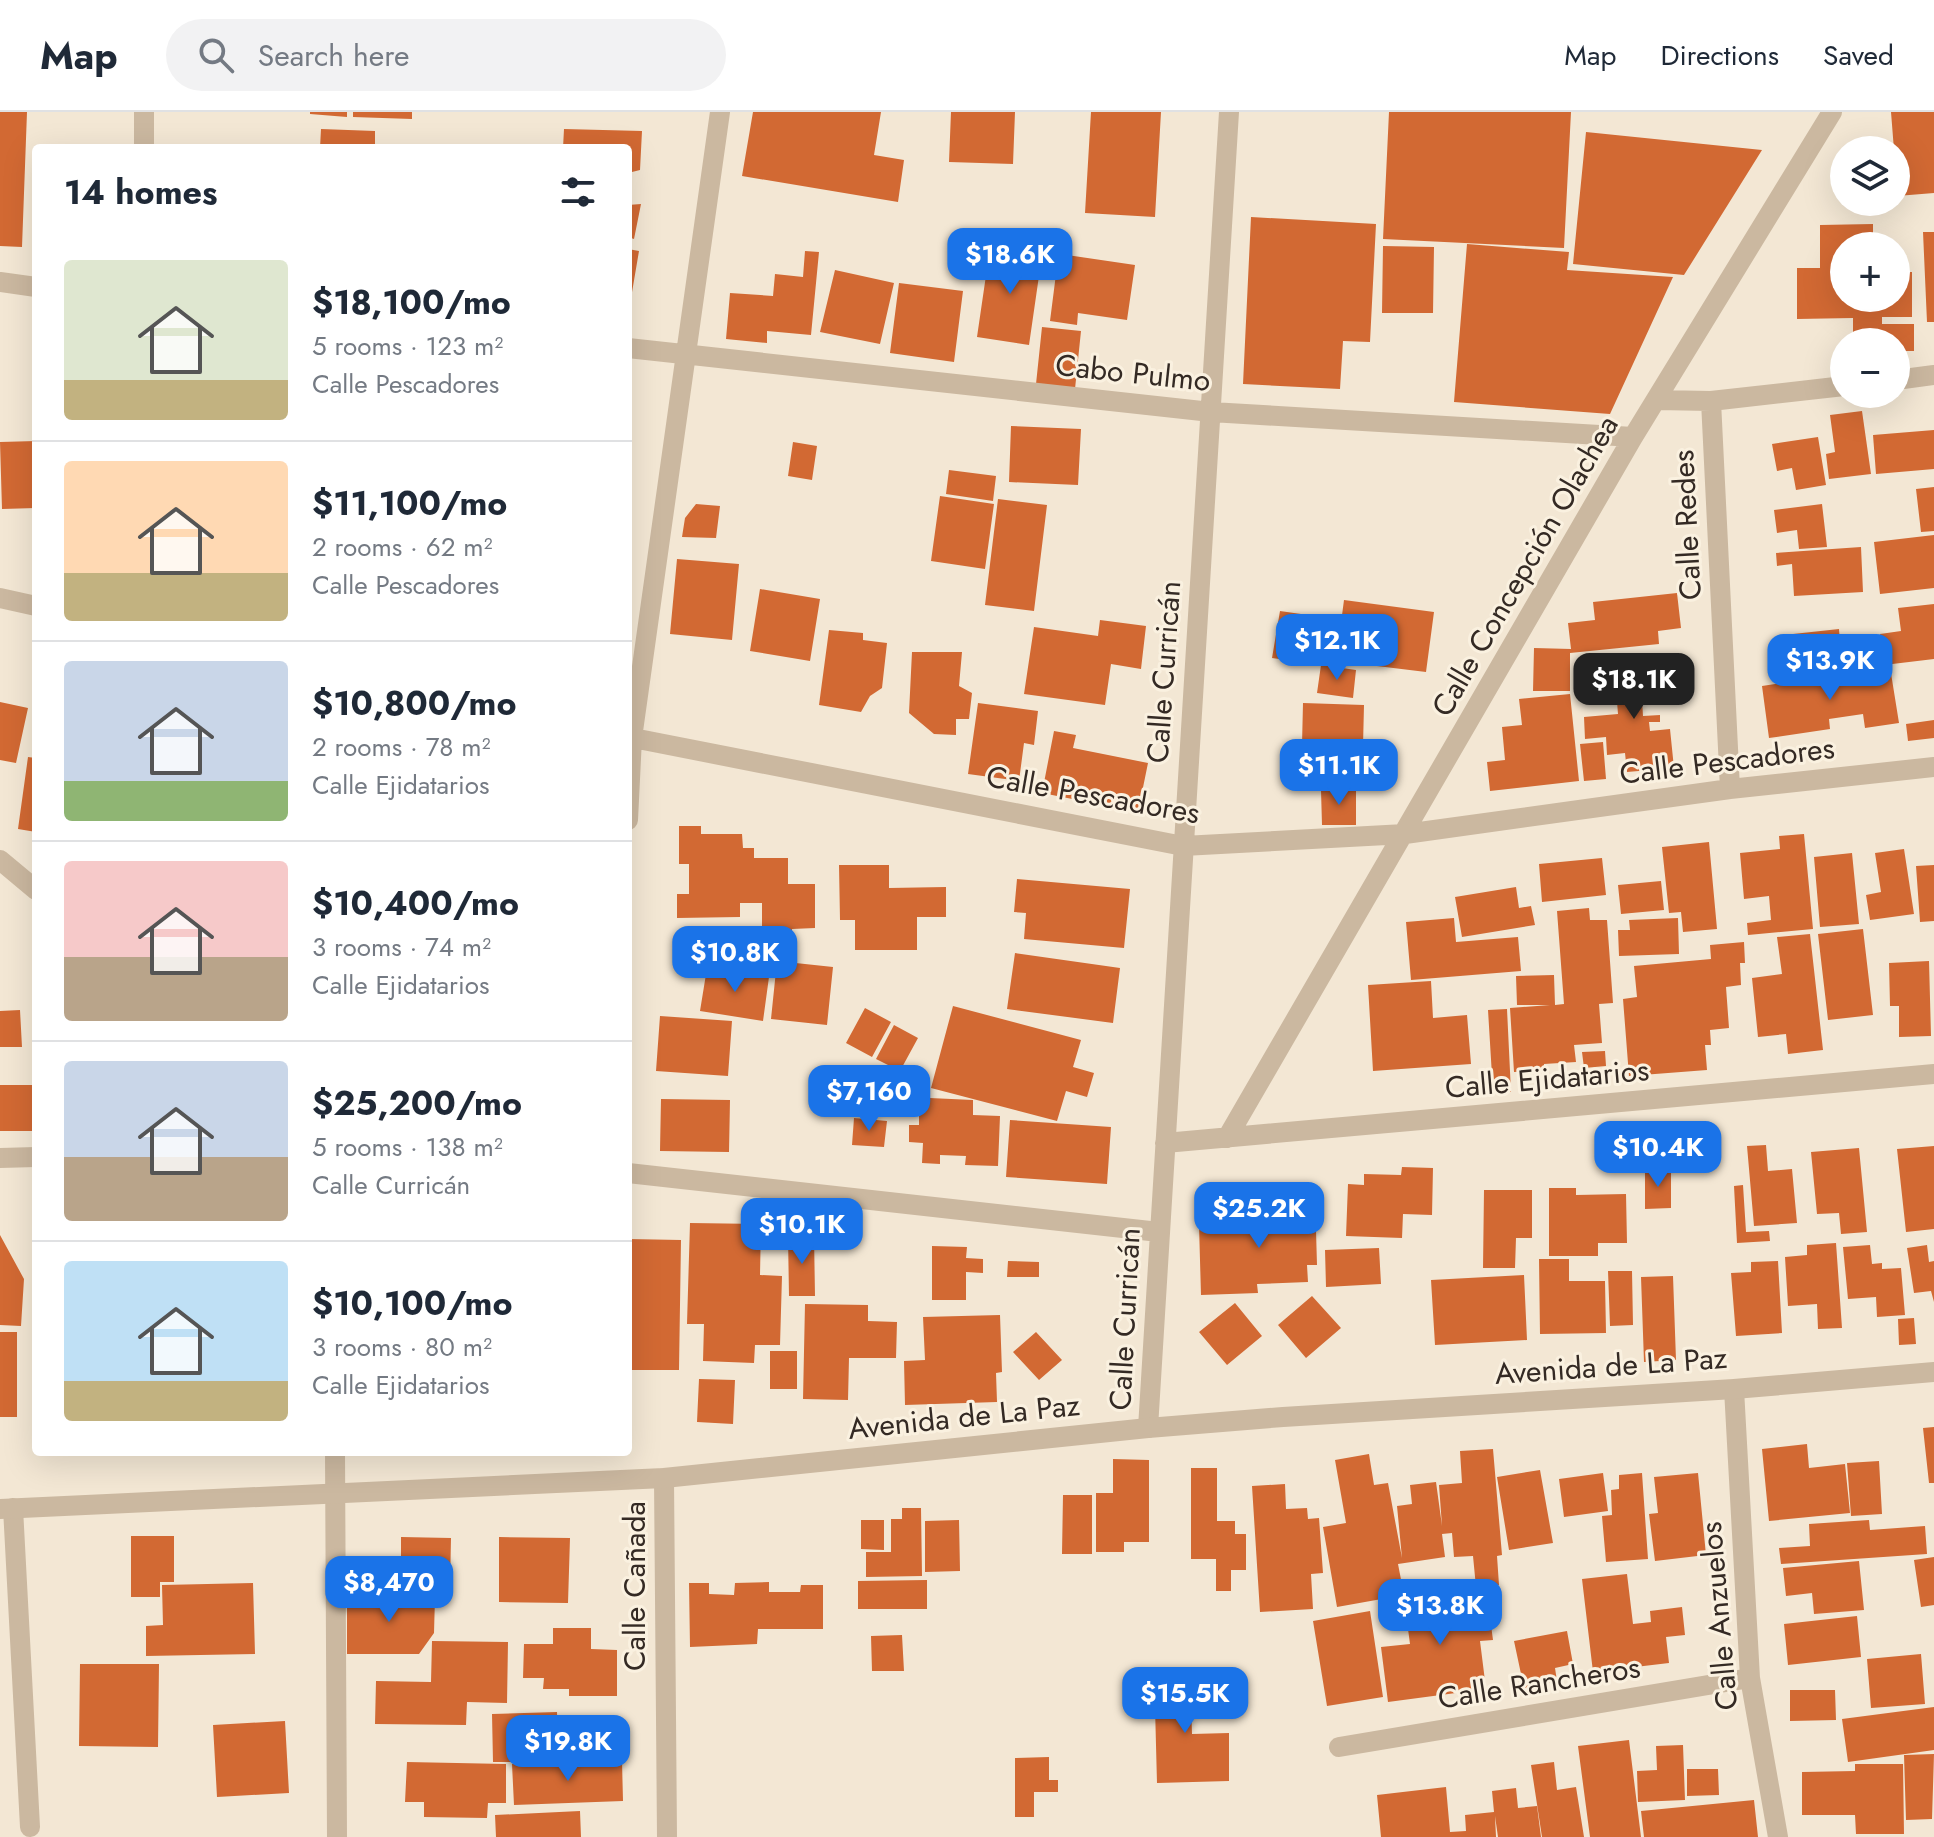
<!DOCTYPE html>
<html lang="en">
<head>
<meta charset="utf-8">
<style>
  :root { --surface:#fff; --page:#f2f2f3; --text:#1f2937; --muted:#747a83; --line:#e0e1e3; --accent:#1a73e8 }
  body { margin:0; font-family:Jost,sans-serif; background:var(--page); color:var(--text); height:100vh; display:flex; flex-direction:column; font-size:30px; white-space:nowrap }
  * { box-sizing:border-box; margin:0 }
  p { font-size:26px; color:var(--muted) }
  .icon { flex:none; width:44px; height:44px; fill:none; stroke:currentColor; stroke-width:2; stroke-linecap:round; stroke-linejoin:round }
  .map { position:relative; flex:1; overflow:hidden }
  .side { position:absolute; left:32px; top:32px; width:600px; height:1312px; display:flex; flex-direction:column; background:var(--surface); border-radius:8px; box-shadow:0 8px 32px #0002 }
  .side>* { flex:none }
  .fabs { position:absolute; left:1830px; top:24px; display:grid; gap:16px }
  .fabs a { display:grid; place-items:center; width:80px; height:80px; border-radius:50%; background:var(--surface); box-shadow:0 8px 32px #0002; font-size:40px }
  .price { position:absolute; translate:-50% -68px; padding:0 18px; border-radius:16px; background:var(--accent); color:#fff; font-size:26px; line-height:52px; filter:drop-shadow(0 2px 4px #0008) }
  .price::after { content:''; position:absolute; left:50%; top:48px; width:24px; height:18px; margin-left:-12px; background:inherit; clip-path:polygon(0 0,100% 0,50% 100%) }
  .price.on { background:#222; color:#fff }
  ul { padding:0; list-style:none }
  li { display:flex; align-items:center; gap:24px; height:200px; padding:0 32px }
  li+li { border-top:2px solid var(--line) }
  li span { display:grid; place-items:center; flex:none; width:224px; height:160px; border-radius:8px; color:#555 }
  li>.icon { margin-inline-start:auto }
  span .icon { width:96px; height:96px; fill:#fffc; stroke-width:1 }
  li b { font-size:34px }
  h2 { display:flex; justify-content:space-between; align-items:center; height:96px; padding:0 32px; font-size:34px }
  header { display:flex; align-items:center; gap:48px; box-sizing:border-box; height:112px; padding:0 40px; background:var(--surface); border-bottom:2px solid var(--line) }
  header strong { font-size:38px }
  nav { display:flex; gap:44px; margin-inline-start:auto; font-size:28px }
  .search { width:560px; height:72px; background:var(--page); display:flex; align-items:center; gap:20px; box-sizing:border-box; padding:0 28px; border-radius:44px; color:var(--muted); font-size:30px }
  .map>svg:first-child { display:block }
  .building { fill:#d26933 }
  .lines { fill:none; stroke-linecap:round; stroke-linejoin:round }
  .minor { stroke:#cbb8a0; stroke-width:20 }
  .tertiary { stroke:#cbb8a0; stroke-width:20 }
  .labels { text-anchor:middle; stroke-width:6; stroke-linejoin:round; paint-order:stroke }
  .street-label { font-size:30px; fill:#342a24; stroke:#faf1e0 }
</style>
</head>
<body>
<header>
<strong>Map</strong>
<div class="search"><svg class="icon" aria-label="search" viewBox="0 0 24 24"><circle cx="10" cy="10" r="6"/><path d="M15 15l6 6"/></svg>Search here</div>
<nav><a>Map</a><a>Directions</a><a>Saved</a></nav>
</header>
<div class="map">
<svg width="1934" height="1725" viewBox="0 0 1934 1725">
  <rect width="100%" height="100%" fill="#f3e7d4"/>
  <path class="building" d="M0,0H27L22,135L0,134Z
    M310,0H347V5L310,2Z
    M353,0H412V7L353,5Z
    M753,0H881L874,43L904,48L898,90L742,64Z
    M951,0H1015L1013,52L949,50Z
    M1091,0H1161L1155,105L1085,101Z
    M1389,0H1571L1564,136L1383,127Z
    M1891,0H1934V81L1897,84L1896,38H1894Z
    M321,17L375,19V36H320Z
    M564,17L642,19L640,58L628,61V36H563Z
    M1586,20L1762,38L1684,163L1573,152Z
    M641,92L634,127L628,125V93Z
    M1251,105L1376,112L1370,230L1343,229L1340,277L1243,272Z
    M1873,112V130H1893V134H1844V186H1896V160H1912V205H1882V212H1914V239H1896V230H1882V225H1853V206L1797,207V156H1820V113Z
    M1923,120H1934V210H1927Z
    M1467,132L1569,140L1567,158L1673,165L1610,302L1454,290Z
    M1383,134L1434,135L1433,201H1382Z
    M990,136L1042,143L1029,233L977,225Z
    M628,137L639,139L630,192L628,191Z
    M805,139L819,140L811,223L767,219V231L726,227L730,181L773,184L775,162L803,165Z
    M1067,143L1135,153L1127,208L1078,201L1077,213L1050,209L1056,162L1064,163Z
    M835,158L894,171L880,232L820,220Z
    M899,171L963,179L954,250L890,241Z
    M1042,215L1081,219L1075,277L1036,272Z
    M1862,299L1871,362L1829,367L1826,342L1835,340L1830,303Z
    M1011,314L1081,317L1078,373L1009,370Z
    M1934,318V357L1876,362L1873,323Z
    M1818,325L1826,373L1796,378L1792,356L1777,359L1772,332Z
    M36,329V396L2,397L0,330Z
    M793,330L817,334L812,368L788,364Z
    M949,358L996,364L993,389L946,382Z
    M1934,375V419L1921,420L1916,377Z
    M940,384L994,392L985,457L931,449Z
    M998,387L1047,393L1034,499L985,493Z
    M696,392L720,394L716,426L682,425L685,406Z
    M1822,392L1827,435L1799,437L1797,418L1777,421L1774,398Z
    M1934,423V476L1880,482L1874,430Z
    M1861,435L1863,480L1794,484L1792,452L1777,454L1776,441Z
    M677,447L739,452L732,528L670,522Z
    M760,477L820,487L810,549L750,539Z
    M1677,481L1681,516L1658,519L1659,532L1570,541V579H1533L1534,536L1571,537L1568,511L1595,508L1593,490Z
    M1344,488L1434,500L1426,560L1336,549Z
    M1934,492V547L1884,553L1880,522L1901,519L1898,496Z
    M1280,499L1322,505L1315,552L1272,546Z
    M1100,508L1146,514L1141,557L1111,552L1105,593L1024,582L1034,515L1098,524Z
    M1839,517L1840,530L1865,527L1869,556L1792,564L1790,545H1796L1793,522Z
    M829,518L863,521V528L887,531L882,576L870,584L861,600L819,593Z
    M912,540H962L959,574L972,581L969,607H956V623L934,622L909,601Z
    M1687,548L1690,586L1666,588L1663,550Z
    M1657,549L1659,587L1642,588L1643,604L1660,603V610H1649L1650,619L1670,617L1674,656L1627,660L1625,641L1607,643L1606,625L1585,627L1584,605L1618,602L1614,552Z
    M1321,553L1356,558L1353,586L1317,581Z
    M1890,555L1899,611L1865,616L1863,602L1829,607L1830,617L1769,626L1762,574Z
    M1570,582L1579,669L1490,679L1487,650L1505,648L1502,615L1522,613L1519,587Z
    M0,590L28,596L16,651L0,648Z
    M978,591L1038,599L1034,633L1024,631L1019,669L968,662Z
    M1303,591L1364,593L1363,634L1302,633Z
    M1934,608V626L1908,629L1906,612Z
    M1054,619L1076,623L1073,636L1148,651L1138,700L1042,681Z
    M1603,630L1606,667L1584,669L1580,632Z
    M1309,639L1357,641L1356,672L1308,669Z
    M28,645L36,646V720L18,717Z
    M1321,678H1356V713H1322Z
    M679,714H701V722H742L743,736H754V746H788V772H815V816L792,817V831L762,832V791H740V805L677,806V782H689V752H679Z
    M1804,722L1813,817L1748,823L1747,811L1771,808L1769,784L1744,787L1740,741L1780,737L1779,724Z
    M1709,730L1717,817L1683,820L1681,800L1669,801L1662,735Z
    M1904,737L1914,802L1870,808L1866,783L1881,780L1875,741Z
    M1852,741L1859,812L1820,815L1814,745Z
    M1602,746L1606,783L1542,790L1539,752Z
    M839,753H889V776L946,775V805H917V838H855V808H840Z
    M1934,753V809L1920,810L1916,754Z
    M1017,767L1130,777L1124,836L1024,827L1026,801L1014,800Z
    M1661,769L1664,798L1621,802L1618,773Z
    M1516,775L1519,796L1531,794L1535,813L1462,825L1455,785Z
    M1589,796L1590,808H1607L1613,891L1599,892L1602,931L1574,933L1576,950L1544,952V958L1514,960L1510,896L1550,893H1517L1516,864L1554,863L1555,893L1564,892L1557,799Z
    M1454,806L1456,830L1518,825L1521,859L1411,868L1406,810Z
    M1678,806L1679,842L1619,844L1618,818H1630L1629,808Z
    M1863,817L1873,903L1828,908L1818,822Z
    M1810,822L1823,938L1788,942L1786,922L1758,925L1752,866L1782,862L1777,825Z
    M1744,830L1745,851H1740L1741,873L1726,875L1729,916L1710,918L1711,933H1705L1707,958L1629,964L1623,887L1637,885L1634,854L1711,847L1710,833Z
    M1015,841L1120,856L1113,911L1007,897Z
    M777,849L833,855L827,913L771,907Z
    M1929,849L1931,924L1899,925V894H1890L1889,851Z
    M707,856L769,865L763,909L700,899Z
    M1431,869L1433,906L1467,903L1471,952L1373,959L1368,873Z
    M953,894L1081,928L1073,955L1094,961L1087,985L1066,979L1057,1009L931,976Z
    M865,896L891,910L872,945L846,931Z
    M1507,897L1511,980H1493L1488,898Z
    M20,898L22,935H0V899Z
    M660,904L732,909L728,964L656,959Z
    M894,913L918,926L900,959L876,947Z
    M1605,939L1606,954L1584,956L1582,940Z
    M0,973H33V1019H0Z
    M908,985L973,988V1003L1000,1004L998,1054L965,1053L966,1044L940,1043V1052L922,1051L923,1031L909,1030V1013H919V999L908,998Z
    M661,987L730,988L729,1040L660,1039Z
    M854,1006L887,1009L884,1035L852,1033Z
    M1010,1008L1111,1015L1107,1072L1006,1065Z
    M1766,1033L1768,1059L1792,1057L1797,1111L1754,1114L1747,1034Z
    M1934,1034V1117L1906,1120L1897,1037Z
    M1859,1036L1867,1120L1841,1122L1839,1101L1817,1102L1811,1040Z
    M1402,1055L1433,1056L1432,1103L1403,1102L1402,1126L1346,1124L1348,1072L1364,1073V1062L1401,1063Z
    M1645,1057H1671V1096L1645,1097Z
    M1743,1073L1746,1120L1769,1119L1770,1129L1737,1131L1734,1074Z
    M1549,1076H1576V1083L1626,1082L1627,1131H1598V1144H1549Z
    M1484,1078H1532V1126H1516L1515,1156H1483Z
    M1315,1084L1317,1153H1307L1308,1170L1257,1172L1258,1181L1201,1183L1199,1113L1251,1111L1250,1100L1286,1099L1285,1086Z
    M690,1111L761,1112L760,1163L782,1164L780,1233H755L754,1251L703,1249L704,1212H687Z
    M0,1123L24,1167L21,1214L0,1213Z
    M814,1123L815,1184H789L788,1124Z
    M628,1127L681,1128L679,1258H628Z
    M1836,1131L1842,1216L1818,1217L1817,1192L1788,1194L1785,1145L1807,1143V1133Z
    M1870,1133L1872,1152L1882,1151V1157L1901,1156L1905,1203L1877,1205L1876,1185L1848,1187L1843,1135Z
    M1927,1133L1929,1150L1934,1149V1190L1931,1179L1914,1181L1907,1136Z
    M932,1134L967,1135L966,1146L983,1147V1161L966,1160V1188H932Z
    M1379,1136L1381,1172L1326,1175L1325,1138Z
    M1539,1147H1569V1169H1605L1606,1221L1540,1222Z
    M1008,1149L1039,1150V1165H1007Z
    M1778,1149L1782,1221L1736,1224L1731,1161L1751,1160V1150Z
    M1608,1159H1632L1633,1213L1610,1214Z
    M1524,1163L1527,1228L1435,1233L1431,1168Z
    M1673,1164L1676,1248L1644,1250L1641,1165Z
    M1312,1184L1341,1216L1306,1246L1278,1213Z
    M1235,1191L1262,1224L1227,1253L1199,1220Z
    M805,1192L868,1193V1209L897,1210L896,1246H849L848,1288L803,1287Z
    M1000,1203L1002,1260L996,1261L997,1290L905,1293L904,1249L925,1248L923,1205Z
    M1914,1206L1916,1232L1899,1233L1898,1207Z
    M0,1220H17V1305H0Z
    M1036,1220L1062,1248L1039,1268L1013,1240Z
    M770,1239H797V1277H770Z
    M699,1267L735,1268L733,1312L697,1310Z
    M1934,1315V1371H1929L1923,1316Z
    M1807,1332L1809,1356L1845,1352L1850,1401L1769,1409L1762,1337Z
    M1493,1337L1502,1443L1497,1444L1499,1473L1476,1475L1473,1444L1454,1445L1452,1421L1442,1422L1445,1445L1398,1452L1404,1483L1337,1495L1323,1415L1346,1411L1335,1348L1369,1342L1374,1373L1388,1371L1402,1446L1397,1394L1412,1392L1410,1373L1436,1370L1442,1414L1439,1373L1462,1371L1460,1339Z
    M1113,1347L1149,1348V1430H1124V1440H1096V1381H1113Z
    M1879,1349L1882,1402L1851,1404L1847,1351Z
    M1191,1356H1217V1409H1235V1422H1246V1458H1231V1479H1216V1447H1191Z
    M1540,1358L1553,1431L1509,1438L1497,1365Z
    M1603,1361L1608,1399L1564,1405L1559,1367Z
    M1642,1361L1648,1447L1606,1450L1602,1404L1612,1403L1611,1378L1619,1377V1363Z
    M1698,1361L1706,1443L1655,1449L1649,1402L1658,1401L1654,1365Z
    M1285,1372L1286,1397L1307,1396L1308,1407L1319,1406L1323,1461L1311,1462L1313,1497L1260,1500L1252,1374Z
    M1063,1383H1092V1442H1062Z
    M902,1396H921L922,1464L866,1465V1440H891V1407H902Z
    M861,1408H884V1438L861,1437Z
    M959,1408L960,1459L925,1460V1409Z
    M1869,1408L1870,1418L1925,1414L1927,1442L1781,1452L1779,1436L1810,1434L1809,1412Z
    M131,1424H174V1470H160V1485H131Z
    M401,1425L451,1426L450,1475L357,1473L358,1446L401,1447Z
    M499,1425L570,1426L568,1491L499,1490Z
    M1934,1445V1493L1921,1495L1914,1448Z
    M1859,1449L1864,1498L1814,1502L1812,1481L1786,1484L1783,1456Z
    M1627,1462L1633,1512L1651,1510L1650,1499L1682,1495L1685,1523L1666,1525L1669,1551L1593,1560L1582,1467Z
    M927,1468V1497H858V1469Z
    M769,1470V1480H800L801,1473H823V1517H758L757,1532L690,1535L689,1471H709V1482L734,1483L735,1471Z
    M253,1471L255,1542L146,1544V1514L163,1513L162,1473Z
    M1486,1476L1493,1528L1480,1529L1486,1577L1388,1590L1381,1535L1410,1532L1404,1487Z
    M347,1484L435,1485L434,1521L419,1542H347Z
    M1370,1499L1383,1585L1327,1594L1313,1509Z
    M1857,1504L1861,1545L1788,1553L1784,1512Z
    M553,1516H591V1537L617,1538V1584H569V1577H543L544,1566H523L524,1532H553Z
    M1567,1519L1573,1552L1555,1556L1557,1569L1524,1576L1514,1529Z
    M902,1523L904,1559H872L871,1524Z
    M432,1529L508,1530L507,1591L467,1590L466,1613L375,1612L376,1569L431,1570Z
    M1921,1542L1925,1592L1871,1596L1867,1547Z
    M80,1552H159L158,1635L79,1634Z
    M1190,1555L1192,1622L1229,1621V1669L1157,1671L1154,1556Z
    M1790,1578H1835L1836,1608L1790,1609Z
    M1934,1595V1638L1848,1650L1842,1607Z
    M557,1600L558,1639L536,1640L537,1650H493L492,1602Z
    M285,1609L289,1681L217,1685L213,1613Z
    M1629,1628L1641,1725H1590L1578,1634Z
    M1683,1633L1685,1688L1638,1690L1637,1659L1657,1658L1656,1634Z
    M1934,1642L1932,1707L1906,1708L1904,1643Z
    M1049,1645V1668H1058V1680H1034V1705H1015V1646Z
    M622,1649L623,1689L514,1693L512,1652Z
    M407,1650L506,1652V1691H488L487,1706L424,1705V1690H405Z
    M1554,1650L1557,1678L1576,1675L1584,1725H1542L1531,1653Z
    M1855,1652H1903L1904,1722H1856L1855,1703H1802V1660L1855,1659Z
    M1687,1657H1718L1719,1683L1687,1684Z
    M1446,1675L1450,1720L1466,1719L1465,1703L1494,1700L1492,1679L1516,1676L1518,1696L1537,1694L1541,1725H1498L1495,1704L1496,1725H1381L1377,1683Z
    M1754,1688L1758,1725H1644L1641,1699Z
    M580,1699L581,1725H496L495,1703Z"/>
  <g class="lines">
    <path class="minor" d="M144,36V0
      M0,170L36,175
      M628,236L1211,300L1633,325
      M1896,268L1934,263
      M1657,288L1711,289L1844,274
      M1711,289L1730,677
      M0,486L36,494
      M628,625L1183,734L1405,722L1730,677L1934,655
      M628,708L632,626L720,0
      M0,748L36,778
      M1227,1026L1633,325L1832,0
      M1165,1031L1934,962
      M0,1046L36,1045
      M628,1061L1159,1120
      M1734,1277L1750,1566L1778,1725
      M1148,1316L1229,0
      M335,1340L337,1725
      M664,1366L667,1725
      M13,1396L30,1715
      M1339,1635L1750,1566"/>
    <path class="tertiary" d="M0,1397L664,1366L1148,1316L1283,1305L1734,1277L1934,1260"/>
  </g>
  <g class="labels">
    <g class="street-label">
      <text transform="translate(1133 261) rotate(6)" y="10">Cabo Pulmo</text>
      <text transform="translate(1687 413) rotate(-93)" y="10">Calle Redes</text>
      <text transform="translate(1525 454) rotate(-60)" y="10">Calle Concepción Olachea</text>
      <text transform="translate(1164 560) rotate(-86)" y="10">Calle Curricán</text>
      <text transform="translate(1727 649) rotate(-7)" y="10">Calle Pescadores</text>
      <text transform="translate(1093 683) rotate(10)" y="10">Calle Pescadores</text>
      <text transform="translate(1547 967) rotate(-5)" y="10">Calle Ejidatarios</text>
      <text transform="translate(1125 1207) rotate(-87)" y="10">Calle Curricán</text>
      <text transform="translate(1611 1254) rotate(-4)" y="10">Avenida de La Paz</text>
      <text transform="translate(964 1305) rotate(-6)" y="10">Avenida de La Paz</text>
      <text transform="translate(635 1474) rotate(-90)" y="10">Calle Cañada</text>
      <text transform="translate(1719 1504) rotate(-95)" y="10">Calle Anzuelos</text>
      <text transform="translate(1539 1571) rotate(-9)" y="10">Calle Rancheros</text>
    </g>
  </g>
</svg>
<div class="fabs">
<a><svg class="icon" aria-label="layers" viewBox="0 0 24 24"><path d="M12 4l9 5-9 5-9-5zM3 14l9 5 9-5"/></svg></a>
<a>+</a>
<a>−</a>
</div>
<b class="price" style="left:1010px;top:184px">$18.6K</b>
<b class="price" style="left:1337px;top:570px">$12.1K</b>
<b class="price" style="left:1830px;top:590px">$13.9K</b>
<b class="price on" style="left:1634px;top:609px">$18.1K</b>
<b class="price" style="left:1339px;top:695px">$11.1K</b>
<b class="price" style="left:735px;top:882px">$10.8K</b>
<b class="price" style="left:869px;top:1021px">$7,160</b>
<b class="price" style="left:1658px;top:1077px">$10.4K</b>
<b class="price" style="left:1259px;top:1138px">$25.2K</b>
<b class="price" style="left:802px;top:1154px">$10.1K</b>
<b class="price" style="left:389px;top:1512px">$8,470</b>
<b class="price" style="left:1440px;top:1535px">$13.8K</b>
<b class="price" style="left:1185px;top:1623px">$15.5K</b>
<b class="price" style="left:568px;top:1671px">$19.8K</b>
<section class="side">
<h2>14 homes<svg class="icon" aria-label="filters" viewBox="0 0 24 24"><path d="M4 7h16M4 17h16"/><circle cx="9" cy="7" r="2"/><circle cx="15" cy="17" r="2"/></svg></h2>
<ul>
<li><span style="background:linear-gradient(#dfe7d0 75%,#c2b280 0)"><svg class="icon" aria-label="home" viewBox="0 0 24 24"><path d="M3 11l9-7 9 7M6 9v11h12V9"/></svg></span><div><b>$18,100/mo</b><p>5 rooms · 123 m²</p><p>Calle Pescadores</p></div></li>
<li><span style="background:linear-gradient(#ffd9b3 70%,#c2b280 0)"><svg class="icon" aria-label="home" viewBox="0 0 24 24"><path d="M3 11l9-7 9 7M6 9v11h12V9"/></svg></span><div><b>$11,100/mo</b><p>2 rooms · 62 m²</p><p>Calle Pescadores</p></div></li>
<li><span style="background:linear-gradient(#c9d6e8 75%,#8fb573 0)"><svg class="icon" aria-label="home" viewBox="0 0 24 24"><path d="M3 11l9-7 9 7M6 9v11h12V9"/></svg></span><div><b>$10,800/mo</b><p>2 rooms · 78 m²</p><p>Calle Ejidatarios</p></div></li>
<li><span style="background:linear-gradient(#f6c9c9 60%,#b9a48a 0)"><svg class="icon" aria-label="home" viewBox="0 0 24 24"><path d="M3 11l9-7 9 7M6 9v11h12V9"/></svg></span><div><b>$10,400/mo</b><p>3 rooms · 74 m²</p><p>Calle Ejidatarios</p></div></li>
<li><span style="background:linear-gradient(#c9d6e8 60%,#b9a48a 0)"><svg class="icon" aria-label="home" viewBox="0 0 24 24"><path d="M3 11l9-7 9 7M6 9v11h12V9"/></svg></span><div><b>$25,200/mo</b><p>5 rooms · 138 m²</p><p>Calle Curricán</p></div></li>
<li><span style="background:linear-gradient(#bfe0f5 75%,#c2b280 0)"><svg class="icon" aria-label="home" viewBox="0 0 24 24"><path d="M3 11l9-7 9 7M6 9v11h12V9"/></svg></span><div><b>$10,100/mo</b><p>3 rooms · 80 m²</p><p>Calle Ejidatarios</p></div></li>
</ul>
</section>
</div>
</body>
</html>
